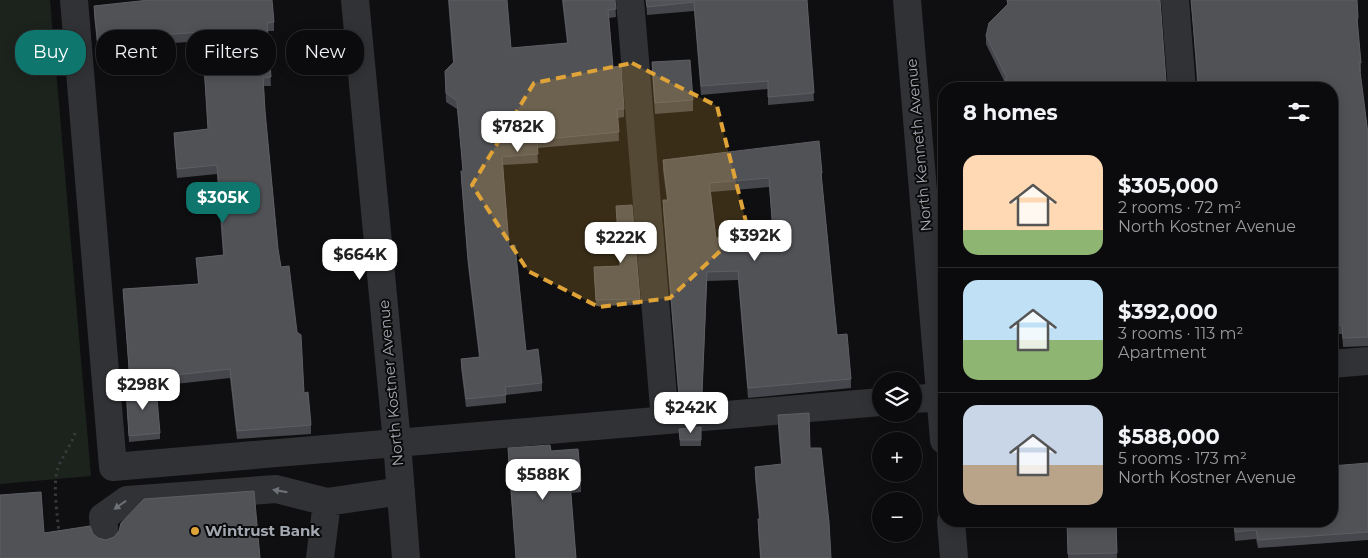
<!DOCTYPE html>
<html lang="en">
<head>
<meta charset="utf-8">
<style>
  :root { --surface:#0b0b0d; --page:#141416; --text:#f1f3f6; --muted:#9a9b9d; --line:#2b2b2e; --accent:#0f766e }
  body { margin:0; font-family:Montserrat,sans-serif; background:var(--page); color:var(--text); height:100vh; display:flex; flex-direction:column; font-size:19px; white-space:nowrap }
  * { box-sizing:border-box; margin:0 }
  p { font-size:16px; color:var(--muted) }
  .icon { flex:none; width:28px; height:28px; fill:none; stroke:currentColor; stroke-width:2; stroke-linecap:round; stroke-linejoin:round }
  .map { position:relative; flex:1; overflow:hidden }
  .side { position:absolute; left:938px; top:82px; width:400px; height:445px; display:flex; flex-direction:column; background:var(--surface); border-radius:20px; box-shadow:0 2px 12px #0003,0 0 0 1px var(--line) }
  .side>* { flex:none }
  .hud { position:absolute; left:15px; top:30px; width:475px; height:45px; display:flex; gap:10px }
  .fabs { position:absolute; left:872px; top:372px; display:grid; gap:10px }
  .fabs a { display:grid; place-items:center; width:50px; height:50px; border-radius:50%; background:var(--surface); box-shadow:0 2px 12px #0003,0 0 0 1px var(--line); font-size:25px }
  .price { position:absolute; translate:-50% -42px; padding:0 11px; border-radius:10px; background:#fff; color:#222; font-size:16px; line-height:32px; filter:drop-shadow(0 1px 2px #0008) }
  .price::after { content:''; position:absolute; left:50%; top:30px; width:15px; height:11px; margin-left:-8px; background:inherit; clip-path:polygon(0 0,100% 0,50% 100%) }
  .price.current { background:var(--accent); color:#fff }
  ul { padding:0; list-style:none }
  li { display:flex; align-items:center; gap:15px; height:125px; padding:0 25px }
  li+li { border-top:1px solid var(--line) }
  li span { display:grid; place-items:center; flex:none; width:140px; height:100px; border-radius:15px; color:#555 }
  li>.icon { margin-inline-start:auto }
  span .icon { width:60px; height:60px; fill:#fffc; stroke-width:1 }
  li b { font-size:21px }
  h2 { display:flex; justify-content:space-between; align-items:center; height:60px; padding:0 25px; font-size:21px }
  .tag { padding:0 18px; border-radius:20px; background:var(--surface); box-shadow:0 2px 12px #0003,0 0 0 1px var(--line); font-size:18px; line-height:45px }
  .tag.current { background:var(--accent); color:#fff }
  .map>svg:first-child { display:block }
  .green { fill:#1c231d }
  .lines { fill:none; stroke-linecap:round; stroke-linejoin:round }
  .path { stroke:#37393c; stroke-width:3; stroke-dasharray:2.5 4; stroke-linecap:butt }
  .minor { stroke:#313235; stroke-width:28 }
  .wall { fill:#46474c; fill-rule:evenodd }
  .building { fill:#505256; stroke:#5d5f64; fill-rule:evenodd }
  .oneway { fill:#6f7279 }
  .marked { fill:#e0a338; fill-opacity:0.2; stroke:#e0a338; stroke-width:4; stroke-dasharray:10 6; stroke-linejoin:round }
  .poi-dot { fill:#e0a338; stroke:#0b0b0c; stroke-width:2 }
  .labels { text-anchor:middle; stroke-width:4; stroke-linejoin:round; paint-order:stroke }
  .street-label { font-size:15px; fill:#a2a7b0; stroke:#0b0b0c }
  .poi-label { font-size:15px; font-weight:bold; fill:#a2a7b0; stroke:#0b0b0c; text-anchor:start }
</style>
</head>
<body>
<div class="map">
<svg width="1368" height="558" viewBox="0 0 1368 558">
  <rect width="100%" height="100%" fill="#0f0f11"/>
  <path class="green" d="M0,0H50L91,476L0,484Z"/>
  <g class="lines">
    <path class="path" d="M59,535C58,517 52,485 58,468C62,456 71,446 75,433"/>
    <path class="minor" d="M74,0L113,467L881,402
      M355,0L397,443L406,558
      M630,0L665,420
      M907,0L944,440
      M1175,0L1182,89
      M1331,364L1368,361
      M914,399L944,397
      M951,521L954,558
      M105,540L103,517L127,500L276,489L327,502L401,491
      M320,558L327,502"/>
  </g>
  <path class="wall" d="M448,0H507L511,48L567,43L562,0H615L616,17L609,18L613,67L624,109V117L618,118L619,141L537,148L538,163L503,165L509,246L526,351L542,383V391L506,395V403L466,407L461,367V359L479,357L468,266L461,179V171H463L457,109L446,102L445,71L453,63Z
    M646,0H807L814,101L768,105V89L701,95L694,11L647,15Z
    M1007,0H1160L1166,81L1169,89H1005V83L986,44V36L1007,5Z
    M1191,0H1357L1358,18L1357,27L1361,63V72H1360L1368,134V346L1343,347L1342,334H1331V89L1196,87L1197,82Z
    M94,6L274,22V31H268L271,86H264L265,111L278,249L304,393L311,425V434L237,439L230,378L130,389L123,289L198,284L196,258L223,255L217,174L177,178L174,141V133L208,129L202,41L131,46V51L98,54L94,15Z
    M652,62L693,100V111L655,114L652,73Z
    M663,160L822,173V182L837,335L851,379V388L748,398L738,280L707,281L702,401L679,403L663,209V200H667L663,170ZM769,187L773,232L716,238L711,192Z
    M616,206L640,299V305L596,306L594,273L620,266Z
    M126,389L160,433V439L129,442Z
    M778,415L810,448L831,558H760L758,530L759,519L755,478V467L781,464L778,426Z
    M701,427V446H680L679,429Z
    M508,448L551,451L581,481V492L571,493L576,558H516L508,459Z
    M1368,463V540L1258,548L1256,539L1235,541L1233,521H1331Z
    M1067,521H1128V523H1116L1117,558H1068Z"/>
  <path class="building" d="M149,0H272L274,22L267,23L271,77L263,78L265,111L278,249L281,267L289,266L297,332L301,335L304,393L308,392L311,425L237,431L230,369L130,380L123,289L199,284L196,258L224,255L217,165L177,169L174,133L208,129L202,32L131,37V42L98,46L94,6Z
    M449,0H507L511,48L568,43L563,0H615L616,9L608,10L613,67L621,66L624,109H617L619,132L537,140L538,154L502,157L509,246L515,245L526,351L538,349L542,383L505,387L506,395L466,399L461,359L480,357L468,258L461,171H463L457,101L446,93L445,71L454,62Z
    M646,0H807L814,93L768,97V81L701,86L694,2L647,7Z
    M1007,0H1160L1166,81L1169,89H1006L1005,79L1007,78L986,36L989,23L1008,4Z
    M1191,0H1357L1358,18H1357L1361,63H1359L1368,134V337L1343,338L1342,325H1331V89H1195L1196,87L1198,79Z
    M690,60L693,100L655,103L652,62Z
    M819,141L822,173H821L837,335L847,334L851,379L748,388L738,271L707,272L702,392L679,394L663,200H668L663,160ZM769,178L773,232L716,238L709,183Z
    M632,205L640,299L596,300L594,267L620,266L616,206Z
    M156,387L160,433L129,436L126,389Z
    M809,413L810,448H821L829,522L831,558H761L758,519H760L755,467L782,464L778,415Z
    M701,427V440H680L679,429Z
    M550,445L551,451L578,449L581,481L570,482L576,558H516L508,448Z
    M1368,463V532L1258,540L1256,530L1235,532L1234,521H1331V466Z
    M254,491L260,558H0V495L41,492L44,533L90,526L93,534L98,538L106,540L114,537L119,531L121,523L144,499Z
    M1067,521H1116L1117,553L1068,554Z"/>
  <defs><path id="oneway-solid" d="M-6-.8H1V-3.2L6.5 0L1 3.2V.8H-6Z" transform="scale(1.25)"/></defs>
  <g class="oneway">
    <use href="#oneway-solid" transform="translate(280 491) rotate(-170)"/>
    <use href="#oneway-solid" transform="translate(120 505) rotate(145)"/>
  </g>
  <path class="marked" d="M632,63L717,106L747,226L670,298L599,307L528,271L472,185L534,83Z"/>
  <circle class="poi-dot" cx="195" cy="531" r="5"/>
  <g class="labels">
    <g class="street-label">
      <text transform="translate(919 145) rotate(-95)" y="5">North Kenneth Avenue</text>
      <text transform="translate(391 383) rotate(-95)" y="5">North Kostner Avenue</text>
    </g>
    <g class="poi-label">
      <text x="205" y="536">Wintrust Bank</text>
    </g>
  </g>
</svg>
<div class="fabs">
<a><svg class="icon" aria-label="layers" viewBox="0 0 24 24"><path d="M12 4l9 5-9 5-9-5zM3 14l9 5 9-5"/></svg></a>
<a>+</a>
<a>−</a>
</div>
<b class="price" style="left:518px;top:153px">$782K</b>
<b class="price current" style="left:223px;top:224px">$305K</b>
<b class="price" style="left:755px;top:262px">$392K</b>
<b class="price" style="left:621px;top:264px">$222K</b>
<b class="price" style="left:360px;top:281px">$664K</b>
<b class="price" style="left:143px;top:411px">$298K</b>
<b class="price" style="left:691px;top:434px">$242K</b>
<b class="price" style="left:543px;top:501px">$588K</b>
<div class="hud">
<a class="tag current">Buy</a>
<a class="tag">Rent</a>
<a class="tag">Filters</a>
<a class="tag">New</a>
</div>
<section class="side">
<h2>8 homes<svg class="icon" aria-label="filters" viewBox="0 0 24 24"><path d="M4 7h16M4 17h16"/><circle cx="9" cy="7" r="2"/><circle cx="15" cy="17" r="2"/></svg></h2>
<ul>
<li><span style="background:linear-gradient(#ffd9b3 75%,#8fb573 0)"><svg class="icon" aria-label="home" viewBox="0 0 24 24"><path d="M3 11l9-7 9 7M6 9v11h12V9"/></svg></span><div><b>$305,000</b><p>2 rooms · 72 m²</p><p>North Kostner Avenue</p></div></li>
<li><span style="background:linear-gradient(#bfe0f5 60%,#8fb573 0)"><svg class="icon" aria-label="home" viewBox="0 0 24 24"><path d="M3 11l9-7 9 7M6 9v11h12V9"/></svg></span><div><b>$392,000</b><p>3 rooms · 113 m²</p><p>Apartment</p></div></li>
<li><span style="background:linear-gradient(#c9d6e8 60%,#b9a48a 0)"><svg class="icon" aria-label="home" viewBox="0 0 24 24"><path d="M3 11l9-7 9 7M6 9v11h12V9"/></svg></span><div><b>$588,000</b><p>5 rooms · 173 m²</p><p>North Kostner Avenue</p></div></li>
</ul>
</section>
</div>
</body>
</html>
